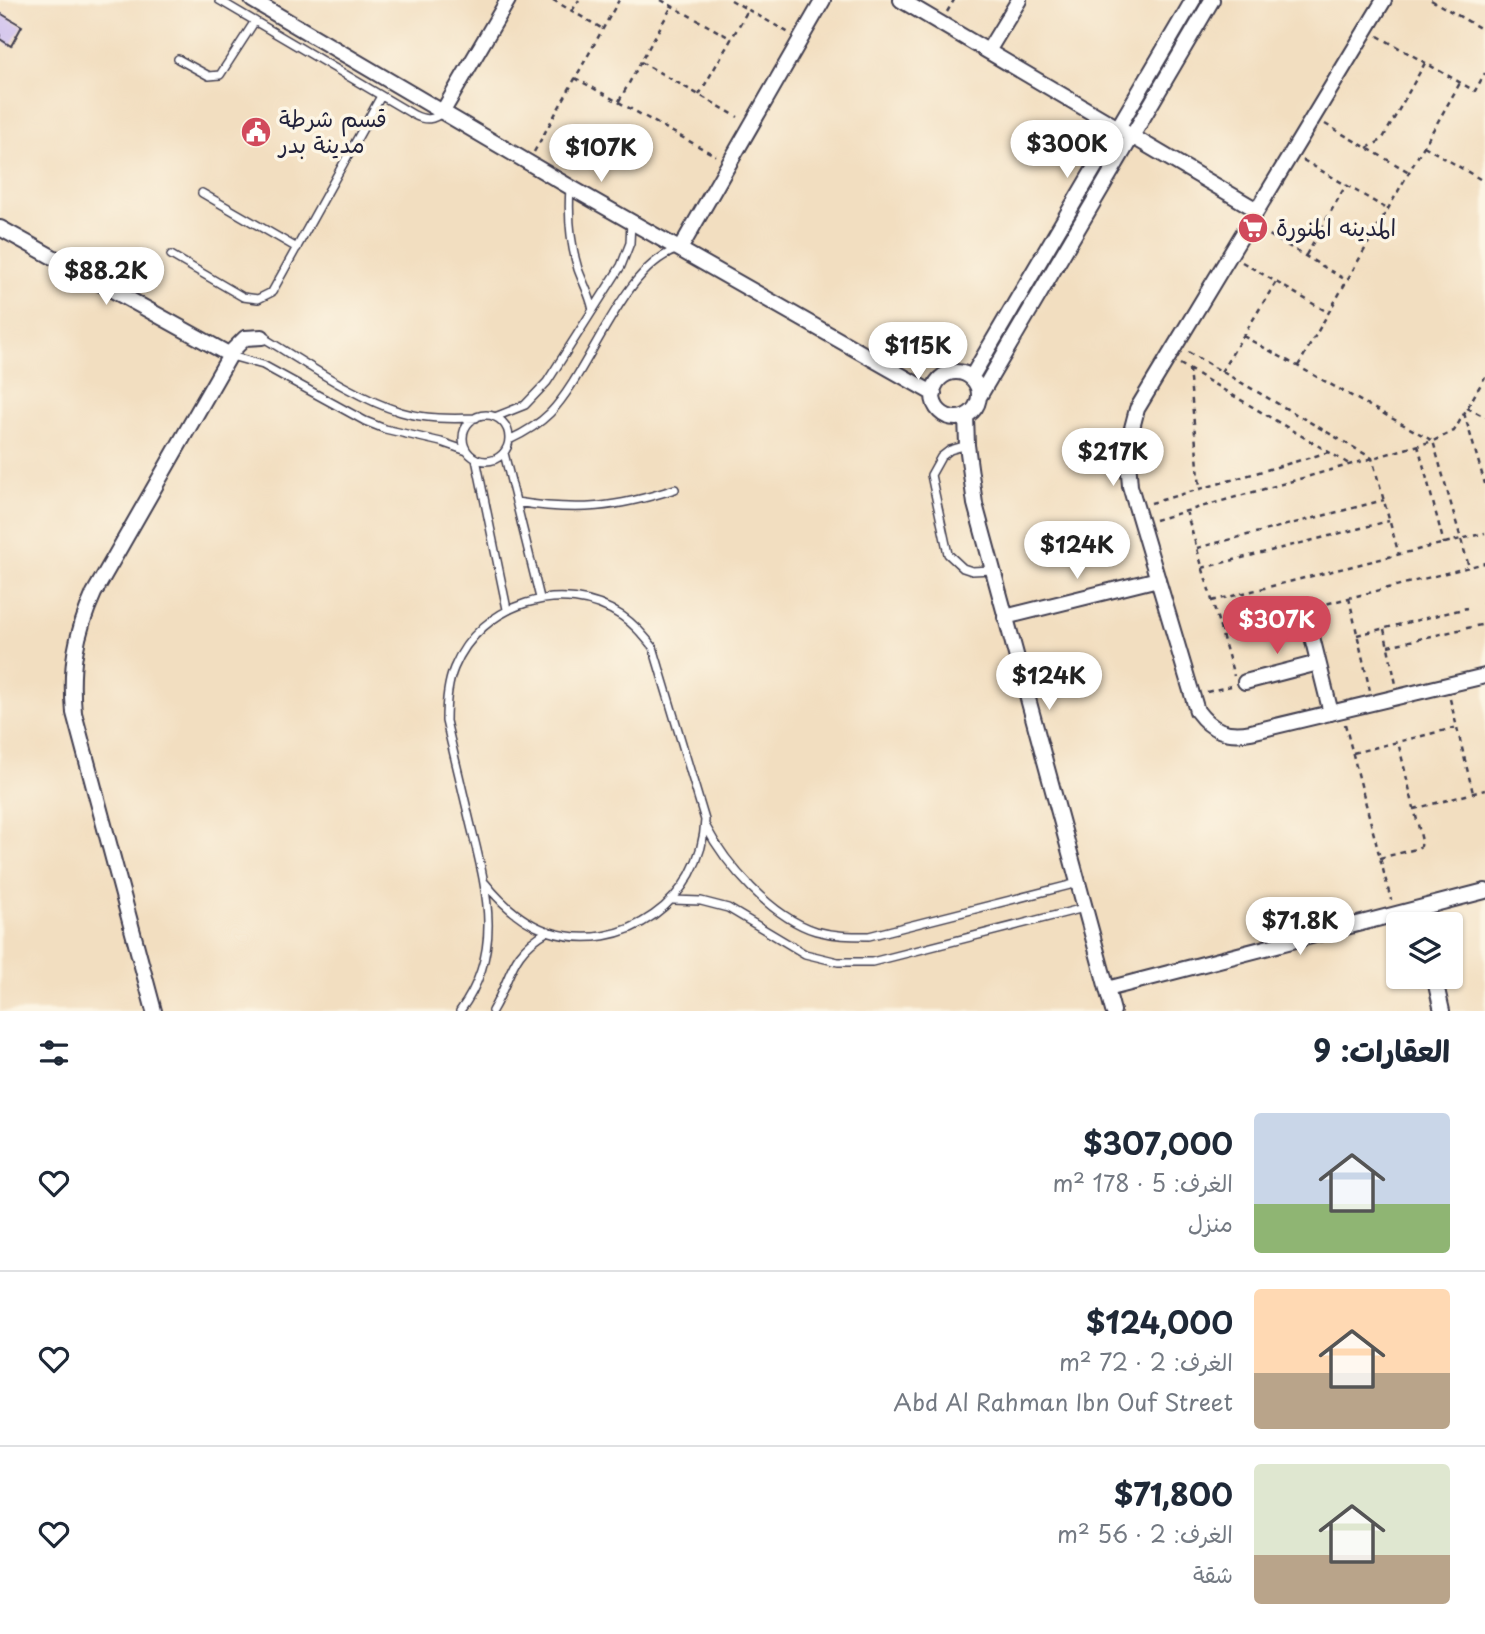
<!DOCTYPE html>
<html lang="ar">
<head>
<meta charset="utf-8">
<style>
  :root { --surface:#fff; --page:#f2f2f3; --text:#1f2937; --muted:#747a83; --line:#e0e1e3; --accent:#d1495b }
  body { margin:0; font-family:"Playpen Sans","Playpen Sans Arabic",sans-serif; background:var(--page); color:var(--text); direction:rtl; height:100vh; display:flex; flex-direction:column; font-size:26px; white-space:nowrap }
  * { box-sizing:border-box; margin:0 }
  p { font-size:23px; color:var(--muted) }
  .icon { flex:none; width:38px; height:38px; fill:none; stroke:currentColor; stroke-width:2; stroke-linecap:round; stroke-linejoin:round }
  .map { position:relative; height:1011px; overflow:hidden; direction:ltr }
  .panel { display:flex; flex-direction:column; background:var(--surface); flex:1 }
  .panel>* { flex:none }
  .tools { position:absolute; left:1386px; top:912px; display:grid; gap:14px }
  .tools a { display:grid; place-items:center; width:77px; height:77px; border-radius:7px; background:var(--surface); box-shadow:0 2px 5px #0004; font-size:35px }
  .price { position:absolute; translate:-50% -60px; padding:0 16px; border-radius:24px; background:#fff; color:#222; font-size:23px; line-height:46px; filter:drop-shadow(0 2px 4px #0008) }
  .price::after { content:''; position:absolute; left:50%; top:42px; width:21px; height:16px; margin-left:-10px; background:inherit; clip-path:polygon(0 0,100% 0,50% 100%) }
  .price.current { background:var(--accent); color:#fff }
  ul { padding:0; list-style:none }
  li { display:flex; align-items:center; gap:21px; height:175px; padding:0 35px }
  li+li { border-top:2px solid var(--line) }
  li span { display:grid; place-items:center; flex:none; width:196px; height:140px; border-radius:7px; color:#555 }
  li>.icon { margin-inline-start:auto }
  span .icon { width:84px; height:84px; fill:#fffc; stroke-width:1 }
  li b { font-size:30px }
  h2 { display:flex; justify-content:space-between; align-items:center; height:84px; padding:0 35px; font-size:30px }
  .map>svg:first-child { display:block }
  .building { fill:#c4b4f1 }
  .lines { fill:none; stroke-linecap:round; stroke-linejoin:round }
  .lane-casing { stroke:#413e4f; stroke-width:10 }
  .street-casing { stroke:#413e4f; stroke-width:18 }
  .path { stroke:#413e4f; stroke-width:2.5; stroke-dasharray:5 5; stroke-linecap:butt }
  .lane { stroke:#fff; stroke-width:7 }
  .street { stroke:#fff; stroke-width:14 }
  .labels { text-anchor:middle; stroke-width:7; stroke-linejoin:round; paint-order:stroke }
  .poi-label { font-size:23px; fill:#22223b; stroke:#fcf5e5; text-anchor:start }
</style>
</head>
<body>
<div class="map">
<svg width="1485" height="1011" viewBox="0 0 1485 1011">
  <rect width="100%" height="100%" fill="#fcf5e5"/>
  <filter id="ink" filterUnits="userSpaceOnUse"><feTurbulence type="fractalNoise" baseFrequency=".0143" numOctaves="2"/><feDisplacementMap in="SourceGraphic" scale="14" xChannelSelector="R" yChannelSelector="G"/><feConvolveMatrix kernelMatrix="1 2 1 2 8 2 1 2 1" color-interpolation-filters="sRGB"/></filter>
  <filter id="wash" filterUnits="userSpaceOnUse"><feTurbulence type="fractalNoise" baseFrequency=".00686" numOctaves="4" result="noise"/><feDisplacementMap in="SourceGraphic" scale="28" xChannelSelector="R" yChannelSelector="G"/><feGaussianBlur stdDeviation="1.57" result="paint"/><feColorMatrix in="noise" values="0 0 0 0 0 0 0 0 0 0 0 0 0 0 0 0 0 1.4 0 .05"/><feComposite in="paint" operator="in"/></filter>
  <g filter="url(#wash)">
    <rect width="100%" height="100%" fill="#f2dec0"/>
    <g id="blocks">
      <path class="building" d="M0,13L22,26L11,46L0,39Z"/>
    </g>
  </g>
  <g filter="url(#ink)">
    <use href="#blocks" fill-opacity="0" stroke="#413e4f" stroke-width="2"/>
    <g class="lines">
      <g class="lane-casing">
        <path id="lane" d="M219,0L414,115C426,121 433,120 443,112
          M178,59L209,76L220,75L255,21
          M570,188C568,216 570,242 578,269C583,283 590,295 593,310
          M202,193L297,248
          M171,255L243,297L258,299L272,292L381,96
          M262,337C304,362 355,398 401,412C425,419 450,419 476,418
          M231,356L263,365L365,421L385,429L441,442L467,451
          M463 438a23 23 0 1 1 46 0a23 23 0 1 1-46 0Z
          M495,417L525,405L547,382L621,266L630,243L631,221
          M509,440C524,433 538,425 550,413C590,372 622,268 676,250
          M967,445L950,450L941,457L931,475L948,554L963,568L972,571L992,570
          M504,453L540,598
          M476,459L507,609
          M516,502C578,512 616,508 675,489
          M705,825C726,865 771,917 816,931C834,936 851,936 869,936L1078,883
          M673,900L701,901L728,908L805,954L838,962H872L1084,908
          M460,1011C504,952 487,891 471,826C463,791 454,756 446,721C446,703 447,685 454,668C481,603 563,577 622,616C634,624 643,635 653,647L705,820C702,899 624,957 547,931C521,922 502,904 485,883
          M492,1011C513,976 508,954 548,931"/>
      </g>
      <g class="street-casing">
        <path id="street" d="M252,0L570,187L934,394
          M901,0L1257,210
          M1384,0L1137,409L1127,447L1130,486L1197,711C1211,730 1227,737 1251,732L1485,676
          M988,51L1019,0
          M443,111L508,0
          M0,228L230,355
          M680,249L823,0
          M933 395a23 23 0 1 1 46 0a23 23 0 1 1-46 0Z
          M971,378L1193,0
          M979,397L1212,0
          M966,416L967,445L975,504L1113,1011
          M1005,617L1158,579
          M1312,637L1331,713
          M1245,682L1318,663
          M1434,976L1442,1011
          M1107,989L1485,891
          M154,1011L74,713C70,667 75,635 94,593L233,350L245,338L262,337"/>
      </g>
      <path class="path" d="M553,0L603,29
        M661,0L732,39
        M731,0L789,33
        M1431,0L1485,31
        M572,11L579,0
        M947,12L954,0
        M1378,36L1475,91L1485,73
        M641,62L738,117
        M575,78L716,156
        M699,95L748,10
        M619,101L672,6
        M1325,124L1409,172
        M1424,146L1485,182
        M1367,148L1382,140L1425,63
        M534,152L619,0
        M1303,160L1387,209
        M1261,230L1346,280
        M1306,255L1346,185
        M1242,262L1329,313
        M1243,336L1433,441L1469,567
        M1188,352L1372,458L1399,555
        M1180,364L1349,464
        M1298,366L1460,83
        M1189,369L1200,488
        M1221,372L1276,282
        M1467,408L1485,417
        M1464,413L1485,484
        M1418,445L1444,544
        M1151,503L1329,452
        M1186,511L1234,676
        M1155,520L1433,441L1454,431L1485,377
        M1197,548L1384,500
        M1202,568L1389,521
        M1349,598L1370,691
        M1212,601L1485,533
        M1482,604L1485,603
        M1305,610L1309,624
        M1384,629L1396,684
        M1221,631L1485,563
        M1357,635L1467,608
        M1388,646L1485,624
        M1207,692L1231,686
        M1450,699L1473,793
        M1345,724L1391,900
        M1353,753L1458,727
        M1414,809L1485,790
        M1380,858L1416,849L1421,846L1422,841L1398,742"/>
      <use href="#lane" class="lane"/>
      <use href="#street" class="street"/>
    </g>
  </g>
  <defs>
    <g id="civic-disc" transform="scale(1.575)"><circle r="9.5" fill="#d1495b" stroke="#fcf5e5"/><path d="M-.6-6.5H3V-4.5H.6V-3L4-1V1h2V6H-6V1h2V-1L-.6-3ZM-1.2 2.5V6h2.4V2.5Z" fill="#fff"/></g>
    <g id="supermarket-disc" transform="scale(1.575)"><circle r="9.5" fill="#d1495b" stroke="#fcf5e5"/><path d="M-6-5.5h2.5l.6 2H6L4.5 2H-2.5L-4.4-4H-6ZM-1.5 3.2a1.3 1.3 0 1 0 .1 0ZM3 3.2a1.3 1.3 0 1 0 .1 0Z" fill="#fff"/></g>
  </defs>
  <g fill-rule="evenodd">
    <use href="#civic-disc" x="256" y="132"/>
    <use href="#supermarket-disc" x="1253" y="228"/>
  </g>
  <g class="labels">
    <g class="poi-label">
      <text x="279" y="127">قسم شرطة<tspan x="279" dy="26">مدينة بدر</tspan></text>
      <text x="1276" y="236">المدينه المنورة</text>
    </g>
  </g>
</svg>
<div class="tools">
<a><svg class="icon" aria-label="layers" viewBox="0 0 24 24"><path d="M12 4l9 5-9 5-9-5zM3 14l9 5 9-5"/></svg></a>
</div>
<b class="price" style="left:1067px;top:180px">$300K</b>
<b class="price" style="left:601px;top:184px">$107K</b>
<b class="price" style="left:106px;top:307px">$88.2K</b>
<b class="price" style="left:918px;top:382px">$115K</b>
<b class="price" style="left:1113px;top:488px">$217K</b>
<b class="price" style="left:1077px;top:581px">$124K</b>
<b class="price current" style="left:1277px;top:656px">$307K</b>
<b class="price" style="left:1049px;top:712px">$124K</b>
<b class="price" style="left:1300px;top:957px">$71.8K</b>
</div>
<section class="panel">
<h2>العقارات: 9<svg class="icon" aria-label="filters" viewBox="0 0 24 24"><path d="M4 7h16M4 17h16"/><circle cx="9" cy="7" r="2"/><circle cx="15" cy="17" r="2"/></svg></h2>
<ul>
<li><span style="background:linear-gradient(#c9d6e8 65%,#8fb573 0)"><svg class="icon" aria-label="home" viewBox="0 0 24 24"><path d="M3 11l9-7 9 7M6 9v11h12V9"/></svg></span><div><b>$307,000</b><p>الغرف: 5 · 178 m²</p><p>منزل</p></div><svg class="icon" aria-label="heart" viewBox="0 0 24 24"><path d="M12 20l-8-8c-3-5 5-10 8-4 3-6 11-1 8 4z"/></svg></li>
<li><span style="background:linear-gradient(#ffd9b3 60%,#b9a48a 0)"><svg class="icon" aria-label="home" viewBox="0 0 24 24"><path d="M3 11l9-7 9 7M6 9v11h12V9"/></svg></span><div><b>$124,000</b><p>الغرف: 2 · 72 m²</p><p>Abd Al Rahman Ibn Ouf Street</p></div><svg class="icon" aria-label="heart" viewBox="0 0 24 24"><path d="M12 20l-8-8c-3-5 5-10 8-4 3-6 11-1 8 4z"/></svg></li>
<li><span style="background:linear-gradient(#dfe7d0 65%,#b9a48a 0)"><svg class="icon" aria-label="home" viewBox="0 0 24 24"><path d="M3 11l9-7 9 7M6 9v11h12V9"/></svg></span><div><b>$71,800</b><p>الغرف: 2 · 56 m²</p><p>شقة</p></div><svg class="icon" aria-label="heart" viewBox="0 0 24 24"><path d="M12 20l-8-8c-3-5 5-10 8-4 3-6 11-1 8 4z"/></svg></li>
</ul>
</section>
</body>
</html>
